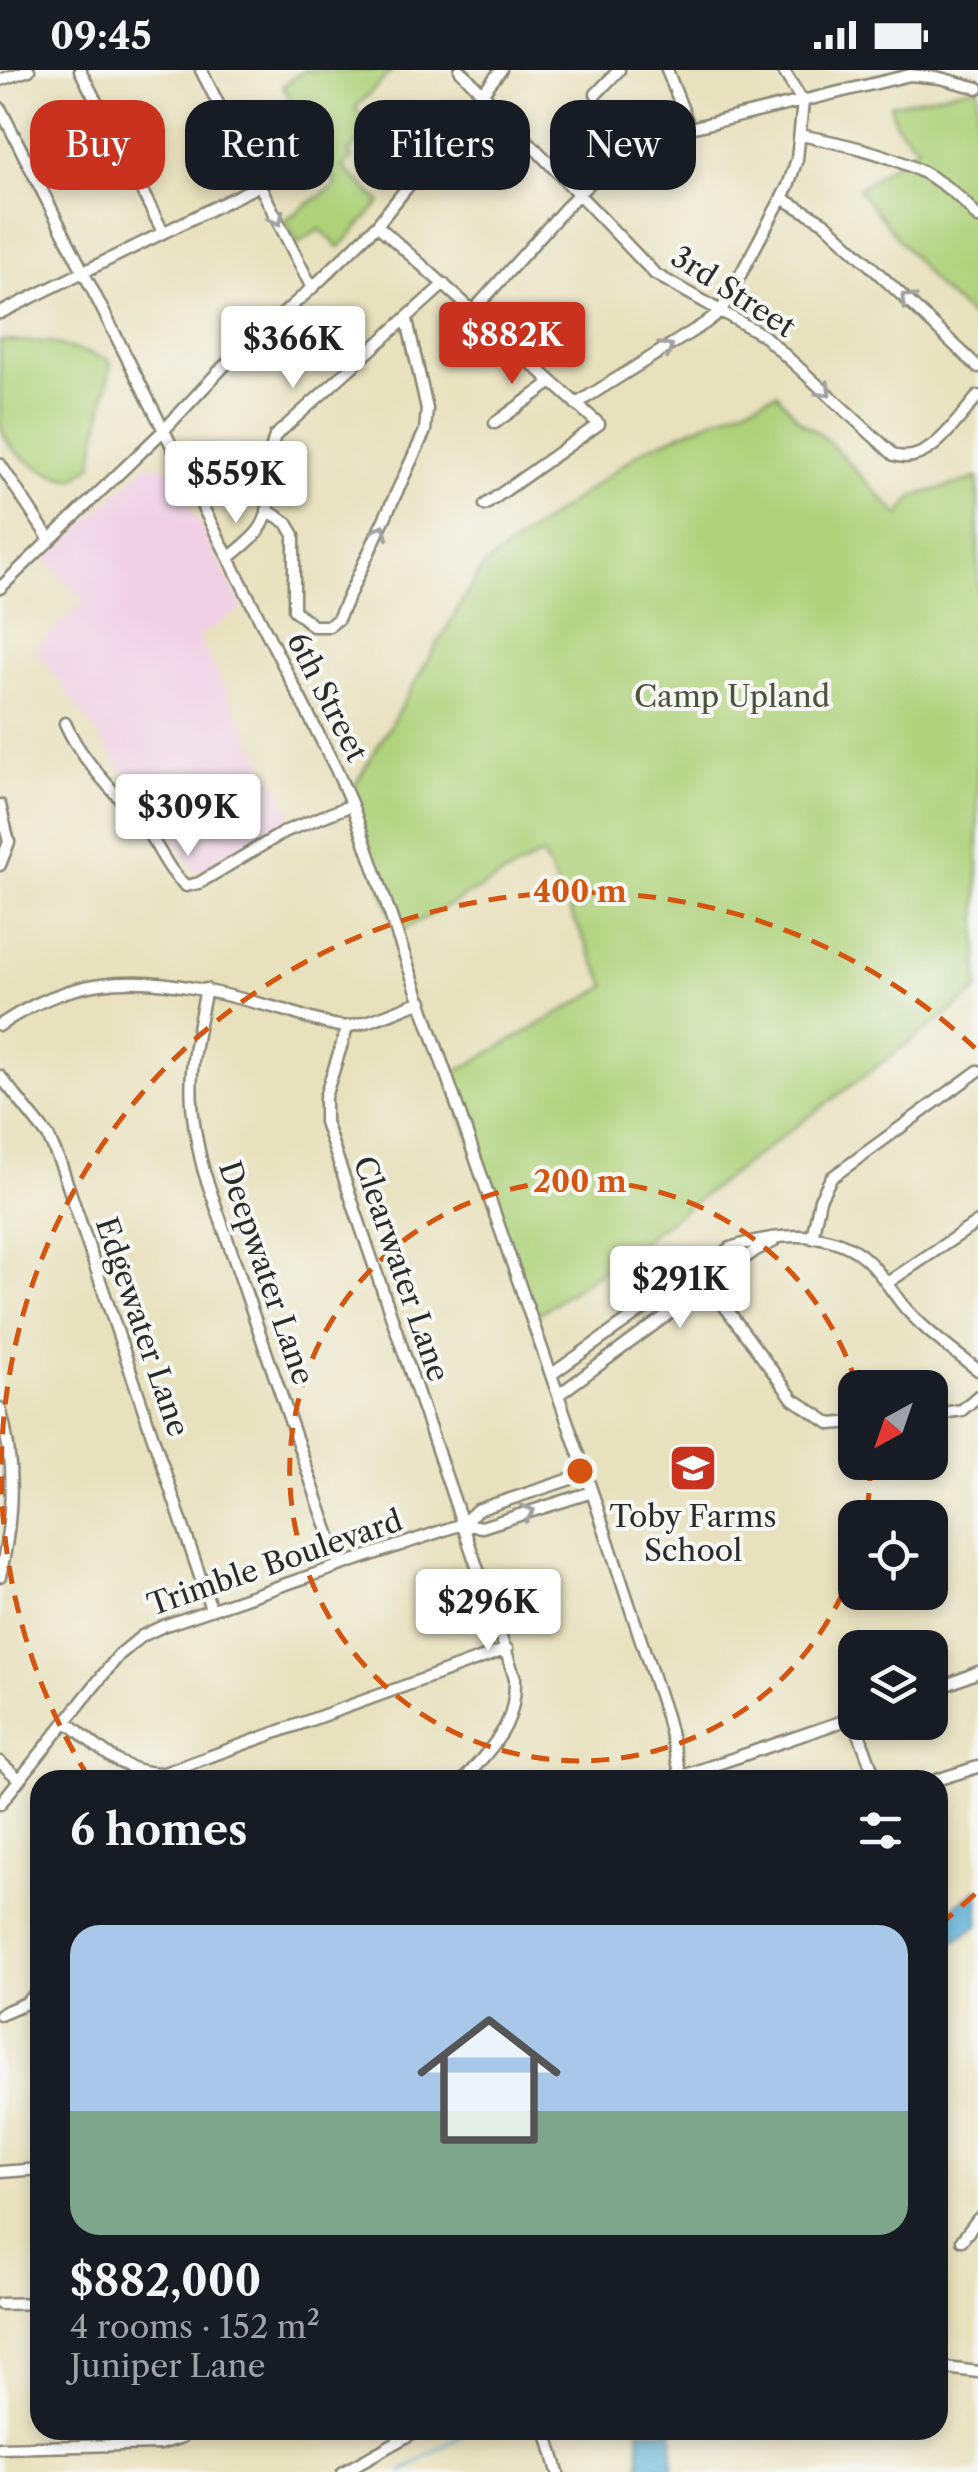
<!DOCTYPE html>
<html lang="en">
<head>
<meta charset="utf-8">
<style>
  :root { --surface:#171b24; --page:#20242c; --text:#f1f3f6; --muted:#9ea1a6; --accent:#c8321e }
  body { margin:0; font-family:"Libre Caslon Text",serif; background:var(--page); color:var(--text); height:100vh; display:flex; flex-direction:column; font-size:38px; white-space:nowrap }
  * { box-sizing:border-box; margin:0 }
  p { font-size:32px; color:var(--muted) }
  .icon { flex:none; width:55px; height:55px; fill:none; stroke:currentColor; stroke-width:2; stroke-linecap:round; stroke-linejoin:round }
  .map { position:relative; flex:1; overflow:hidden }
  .details { position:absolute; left:30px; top:1700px; width:918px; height:670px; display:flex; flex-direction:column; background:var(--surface); border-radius:30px; box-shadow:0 5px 15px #0003 }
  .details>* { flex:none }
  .hud { position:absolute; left:30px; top:30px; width:920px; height:90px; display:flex; gap:20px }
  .needle { width:65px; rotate:220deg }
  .buttons { position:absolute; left:838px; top:1300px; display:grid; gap:20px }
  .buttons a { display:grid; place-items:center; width:110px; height:110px; border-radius:20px; background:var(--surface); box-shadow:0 5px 15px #0003; font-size:50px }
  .price { position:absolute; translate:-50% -85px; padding:0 22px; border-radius:10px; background:#fff; color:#222; font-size:32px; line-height:65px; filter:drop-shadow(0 2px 5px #0008) }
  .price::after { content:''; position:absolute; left:50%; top:60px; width:30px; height:22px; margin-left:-15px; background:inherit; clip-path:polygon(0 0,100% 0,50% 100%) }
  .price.active { background:var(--accent); color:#fff }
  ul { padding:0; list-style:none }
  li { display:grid; align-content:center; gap:20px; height:530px; padding:0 40px }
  li span { display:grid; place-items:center; height:310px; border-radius:30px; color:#555 }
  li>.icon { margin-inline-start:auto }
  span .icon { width:180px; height:180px; fill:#fffc; stroke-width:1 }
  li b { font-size:42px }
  h2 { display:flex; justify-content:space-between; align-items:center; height:120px; padding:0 40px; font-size:42px }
  .pill { padding:0 35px; border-radius:30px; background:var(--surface); box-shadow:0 5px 15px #0003; font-size:35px; line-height:90px }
  .pill.active { background:var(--accent); color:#fff }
  .status { display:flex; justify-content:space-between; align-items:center; height:70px; padding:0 50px; background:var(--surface); direction:ltr }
  .status svg { height:28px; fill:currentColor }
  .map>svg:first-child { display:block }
  .built { fill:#f0d0e5 }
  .green { fill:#aed179; stroke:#6c7e52; stroke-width:2.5 }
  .water { fill:#58afd5; stroke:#426d80; stroke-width:2.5 }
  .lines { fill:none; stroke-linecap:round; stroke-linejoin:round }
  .stream { stroke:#58afd5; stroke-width:2.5 }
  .minor-casing { stroke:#8a8674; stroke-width:15 }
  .minor { stroke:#fff; stroke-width:10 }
  .oneway { stroke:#a0a0a0 }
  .ring { fill:none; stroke:#d5540f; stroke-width:5; stroke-dasharray:18 12 }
  .labels { text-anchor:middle; stroke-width:8; stroke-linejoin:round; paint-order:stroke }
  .street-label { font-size:30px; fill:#2b2b2b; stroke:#f6f6f2 }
  .park-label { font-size:30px; fill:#4c543e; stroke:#f6f6f2 }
  .poi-label { font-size:30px; fill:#2b2b2b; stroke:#f6f6f2 }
  .centre { fill:#d5540f; stroke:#f6f6f2; stroke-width:5 }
  .ring-label { font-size:30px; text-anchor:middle; font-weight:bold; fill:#d5540f; stroke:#f6f6f2; stroke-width:8; stroke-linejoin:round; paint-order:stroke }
</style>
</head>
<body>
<div class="status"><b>09:45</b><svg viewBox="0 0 49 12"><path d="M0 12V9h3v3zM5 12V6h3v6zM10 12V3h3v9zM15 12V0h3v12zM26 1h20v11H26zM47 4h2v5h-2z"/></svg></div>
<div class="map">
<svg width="978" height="2402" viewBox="0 0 978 2402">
  <rect width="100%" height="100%" fill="#f6f6f2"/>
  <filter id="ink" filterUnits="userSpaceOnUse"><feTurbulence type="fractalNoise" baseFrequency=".01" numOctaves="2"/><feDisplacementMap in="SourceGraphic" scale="20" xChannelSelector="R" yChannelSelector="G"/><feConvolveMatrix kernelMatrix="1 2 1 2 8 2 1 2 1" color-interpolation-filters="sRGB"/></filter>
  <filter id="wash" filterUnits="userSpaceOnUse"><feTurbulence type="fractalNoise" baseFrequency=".0048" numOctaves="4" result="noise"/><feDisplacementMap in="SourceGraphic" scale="40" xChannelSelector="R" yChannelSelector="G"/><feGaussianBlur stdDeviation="2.25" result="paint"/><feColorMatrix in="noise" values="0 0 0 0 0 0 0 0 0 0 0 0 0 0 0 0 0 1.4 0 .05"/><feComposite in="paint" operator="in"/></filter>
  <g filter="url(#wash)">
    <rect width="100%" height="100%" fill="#e8e1bd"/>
    <path class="built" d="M147,394L170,398L243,538L198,567L293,748L198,805L35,578L85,531L46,490Z"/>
    <path class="green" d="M304,0L392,1L355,38L374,58L348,83L352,88L343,97L381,132L339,178L320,159L298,174L285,150L336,115L283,16Z
      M978,16V253L938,218L858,119L918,77L896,55L890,35Z
      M0,271L49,272L108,289L111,294L92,395L74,409C45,404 6,385 0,353C0,328 0,297 0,271Z
      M777,323L798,349L825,368L899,446L914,426L978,408V921L608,1196L532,1248L449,1006L607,916L542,785L397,863L351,722L483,496L646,378Z"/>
    <path class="water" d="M978,1819V1856L938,1882V1849Z
      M639,2360H672L673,2402H641Z"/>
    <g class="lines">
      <path class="stream" d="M402,2402L470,2360"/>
    </g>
  </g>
  <g filter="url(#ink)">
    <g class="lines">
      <g class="minor-casing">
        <path id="minor" d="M80,0L163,162
          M201,0L312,218
          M460,0L655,204L763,265L894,385C929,397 957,349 978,326
          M667,0L690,58
          M783,0L803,32
          M0,10L29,0
          M596,24L619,0
          M0,38L335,697L352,735L592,1422L666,1646L682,1710
          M800,65C864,78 937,93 978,148
          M782,128L825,153L978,297
          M377,155L599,354L485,435
          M473,241L578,124L615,90L690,58L910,5L940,8L978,18
          M0,243L260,115
          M576,334L704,254L721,241L788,116L797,89L803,32
          M495,353L552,312
          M0,394L50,470
          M267,440L287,453L294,465V540L313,556H329L338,549L425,361L427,339L407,250
          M229,488C239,479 251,471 259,460C278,435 264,395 275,366L444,214
          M0,518L164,360L224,296L312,218L377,155L501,0
          M65,653C84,697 123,727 150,766C162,783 169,802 186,816L199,813L286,761L352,735
          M0,735L9,772L0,795
          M206,919C190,995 184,1025 204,1102L340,1495
          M0,955C99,888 177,912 284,940C300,945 336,959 350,956C374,952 399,939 422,931
          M347,958L325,1027V1052L515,1608C516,1658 494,1673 464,1710
          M0,1006L48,1066L61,1095L211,1539
          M812,1168L820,1129L831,1108L978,1001
          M887,1213L978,1152
          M709,1215L793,1329L831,1354L855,1352
          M552,1304L730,1178C769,1165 820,1158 857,1182C878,1196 891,1222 907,1240C928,1263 953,1281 978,1300
          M558,1325L756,1180L773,1172
          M0,1338C16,1394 13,1450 0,1506
          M930,1345L962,1340L978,1326
          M462,1454L482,1457L592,1422
          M930,1622L978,1602
          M853,1647L876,1710
          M66,1651C97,1676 123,1705 164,1703L507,1579
          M0,1692L19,1709
          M682,1706L855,1647
          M936,1710L978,1697
          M0,1734L119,1585L142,1566L163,1556L462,1454L477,1440L586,1404
          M0,1944L26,1933L40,1920
          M0,2102L40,2099
          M962,2170L978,2149
          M0,2234L40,2233
          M938,2297L978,2302
          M546,2360L558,2402
          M0,2378L160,2374L182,2367L189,2360
          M343,2402L418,2360"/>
      </g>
      <use href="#minor" class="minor"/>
    </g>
    <defs><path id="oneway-chevron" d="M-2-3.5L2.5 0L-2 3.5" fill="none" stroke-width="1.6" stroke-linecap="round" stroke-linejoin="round" transform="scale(2.5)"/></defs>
    <g class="oneway">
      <use href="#oneway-chevron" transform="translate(277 149) rotate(63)"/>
      <use href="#oneway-chevron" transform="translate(907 229) rotate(-137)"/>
      <use href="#oneway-chevron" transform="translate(667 278) rotate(-32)"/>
      <use href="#oneway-chevron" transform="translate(825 321) rotate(44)"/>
      <use href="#oneway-chevron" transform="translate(381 461) rotate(-66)"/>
      <use href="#oneway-chevron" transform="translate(528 1442) rotate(-18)"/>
    </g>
  </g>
  <g class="ring">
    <path d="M854 1495A290 290 0 1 1 857 1316M870 1393A290 290 0 0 1 866 1446"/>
    <path d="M975 1824A579 579 0 0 1 940 1854M89 1708A579 579 0 0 1 975 978"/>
  </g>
  <defs>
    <g id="school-square" transform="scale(2.5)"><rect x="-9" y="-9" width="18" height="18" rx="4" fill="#c8321e" stroke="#f6f6f2"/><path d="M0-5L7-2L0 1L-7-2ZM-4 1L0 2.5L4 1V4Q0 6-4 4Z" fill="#fff"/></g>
  </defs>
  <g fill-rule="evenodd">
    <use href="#school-square" x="693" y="1398"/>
  </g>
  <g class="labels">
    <g class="street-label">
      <text transform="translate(733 222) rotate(33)" y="10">3rd Street</text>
      <text transform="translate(327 627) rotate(63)" y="10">6th Street</text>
      <text transform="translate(401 1199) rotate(71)" y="10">Clearwater Lane</text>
      <text transform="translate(266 1203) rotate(71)" y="10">Deepwater Lane</text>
      <text transform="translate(142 1257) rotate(71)" y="10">Edgewater Lane</text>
      <text transform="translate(275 1493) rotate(-19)" y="10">Trimble Boulevard</text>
    </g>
    <g class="park-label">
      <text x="732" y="637">Camp Upland</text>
    </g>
    <g class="poi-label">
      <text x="693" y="1457">Toby Farms<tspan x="693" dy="34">School</tspan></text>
    </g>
  </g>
  <circle cx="580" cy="1401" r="15" class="centre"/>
  <g class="ring-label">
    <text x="580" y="832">400 m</text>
    <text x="580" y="1122">200 m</text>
  </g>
</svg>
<div class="buttons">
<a><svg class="needle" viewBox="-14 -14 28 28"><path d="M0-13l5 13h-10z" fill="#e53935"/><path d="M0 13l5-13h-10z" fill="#9ea1a6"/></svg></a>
<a><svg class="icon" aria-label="locate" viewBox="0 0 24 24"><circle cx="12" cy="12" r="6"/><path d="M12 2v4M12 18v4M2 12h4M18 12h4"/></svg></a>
<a><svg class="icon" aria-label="layers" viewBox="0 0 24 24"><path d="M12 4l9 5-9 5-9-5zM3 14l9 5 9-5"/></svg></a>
</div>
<b class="price active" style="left:512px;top:317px">$882K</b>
<b class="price" style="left:293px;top:321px">$366K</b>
<b class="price" style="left:236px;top:456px">$559K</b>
<b class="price" style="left:188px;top:789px">$309K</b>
<b class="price" style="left:680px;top:1261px">$291K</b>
<b class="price" style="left:488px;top:1584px">$296K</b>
<div class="hud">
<a class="pill active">Buy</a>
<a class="pill">Rent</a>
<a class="pill">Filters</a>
<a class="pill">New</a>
</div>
<section class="details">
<h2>6 homes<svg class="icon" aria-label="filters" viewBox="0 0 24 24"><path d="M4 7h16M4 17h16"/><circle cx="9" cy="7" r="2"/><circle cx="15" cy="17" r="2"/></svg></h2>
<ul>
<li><span style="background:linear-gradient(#a9c7e8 60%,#7fa58c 0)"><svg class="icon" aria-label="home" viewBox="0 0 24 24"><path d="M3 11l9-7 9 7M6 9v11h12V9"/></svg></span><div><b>$882,000</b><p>4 rooms · 152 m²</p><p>Juniper Lane</p></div></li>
</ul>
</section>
</div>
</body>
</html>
